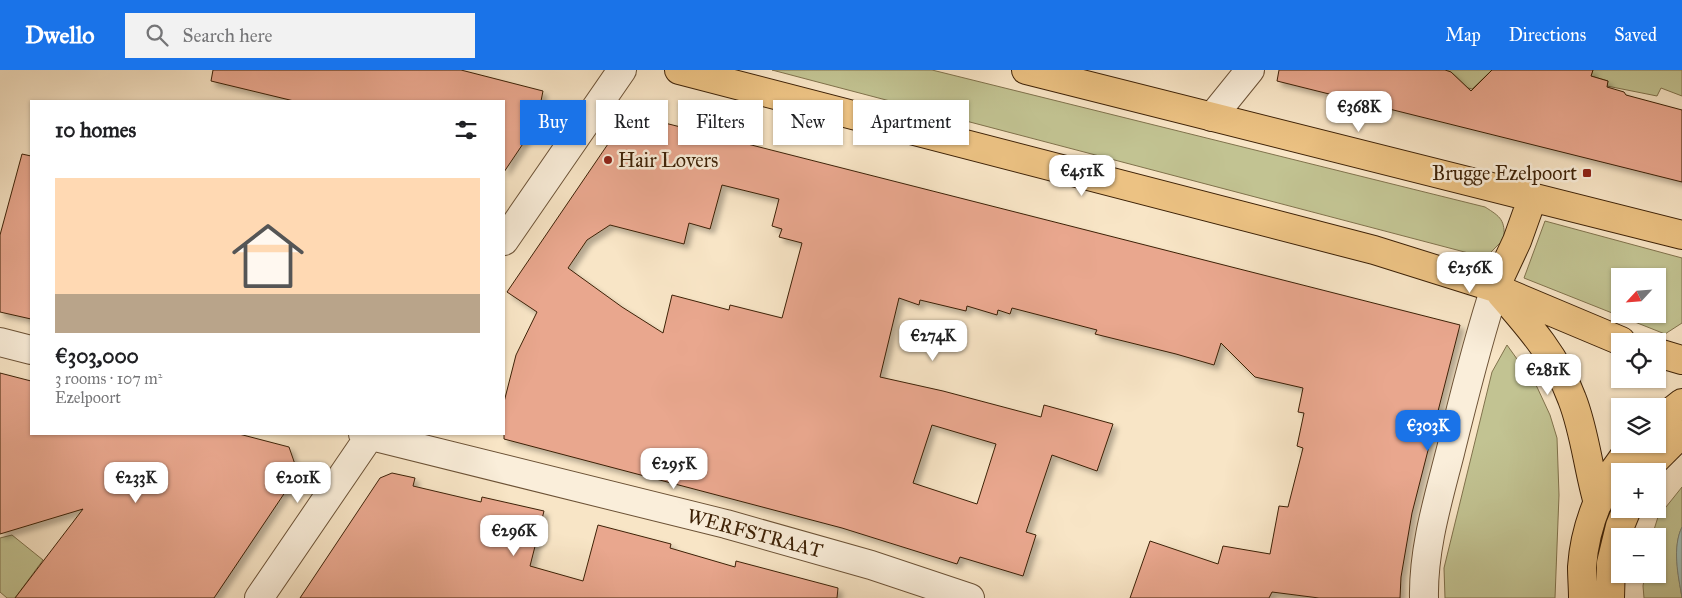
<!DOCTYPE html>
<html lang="en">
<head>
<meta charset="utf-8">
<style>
  :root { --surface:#fff; --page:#f2f2f2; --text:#202124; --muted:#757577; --line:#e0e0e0; --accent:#1a73e8 }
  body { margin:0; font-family:"IM FELL Great Primer",serif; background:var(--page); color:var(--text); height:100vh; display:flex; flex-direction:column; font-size:19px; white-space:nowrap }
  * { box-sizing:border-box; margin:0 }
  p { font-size:16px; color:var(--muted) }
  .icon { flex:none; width:28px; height:28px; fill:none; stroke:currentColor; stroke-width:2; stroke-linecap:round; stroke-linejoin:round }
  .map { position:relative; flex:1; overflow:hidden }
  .panel { position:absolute; left:30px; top:30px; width:475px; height:335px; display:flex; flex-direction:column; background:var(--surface); border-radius:0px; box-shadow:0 1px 4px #0004 }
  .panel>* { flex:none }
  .hud { position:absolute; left:520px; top:30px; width:475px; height:45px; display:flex; gap:10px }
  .needle { width:32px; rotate:244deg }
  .buttons { position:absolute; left:1611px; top:198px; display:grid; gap:10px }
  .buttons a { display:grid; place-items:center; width:55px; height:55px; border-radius:0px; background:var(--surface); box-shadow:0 1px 4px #0004; font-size:25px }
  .price { position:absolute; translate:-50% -42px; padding:0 11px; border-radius:10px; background:#fff; color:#222; font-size:16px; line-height:32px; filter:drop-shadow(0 1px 2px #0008) }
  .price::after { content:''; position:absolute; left:50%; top:30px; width:15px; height:11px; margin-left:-8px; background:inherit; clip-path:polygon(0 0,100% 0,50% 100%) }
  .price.active { background:var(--accent); color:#fff }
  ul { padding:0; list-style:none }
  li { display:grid; align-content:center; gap:10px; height:265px; padding:0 25px }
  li+li { border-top:1px solid var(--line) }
  li span { display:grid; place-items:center; height:155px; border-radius:0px; color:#555 }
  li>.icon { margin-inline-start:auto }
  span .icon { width:90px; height:90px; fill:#fffc; stroke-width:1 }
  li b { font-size:21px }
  h2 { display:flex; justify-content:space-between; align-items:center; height:60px; padding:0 25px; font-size:21px }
  .pill { padding:0 18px; border-radius:0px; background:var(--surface); box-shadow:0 1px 4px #0004; font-size:18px; line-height:45px }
  .pill.active { background:var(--accent); color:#fff }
  header { display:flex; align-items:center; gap:30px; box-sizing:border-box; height:70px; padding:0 25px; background:var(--accent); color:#fff }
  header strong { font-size:24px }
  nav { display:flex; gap:28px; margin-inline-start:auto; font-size:18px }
  .search { width:350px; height:45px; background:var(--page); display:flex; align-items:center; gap:12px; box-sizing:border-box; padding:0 18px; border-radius:0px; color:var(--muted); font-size:19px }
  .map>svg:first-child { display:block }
  .green { fill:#c2c392; stroke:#80724c; fill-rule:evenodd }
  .water { fill:#9fbebb; stroke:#787f73 }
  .building { fill:#e9a78e; stroke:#3d2106; fill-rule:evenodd; filter:url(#shadow) }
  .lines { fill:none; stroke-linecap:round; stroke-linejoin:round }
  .minor-casing { stroke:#6c5236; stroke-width:30 }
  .major-casing { stroke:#3d2106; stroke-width:30 }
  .minor { stroke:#faeeda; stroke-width:28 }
  .major { stroke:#ecc283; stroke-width:28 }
  .poi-dot { fill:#8f2418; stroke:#faeeda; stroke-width:2 }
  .labels { text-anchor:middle; stroke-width:5; stroke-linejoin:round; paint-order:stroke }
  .poi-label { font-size:20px; fill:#3d2106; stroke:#faeeda; text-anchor:start }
  .street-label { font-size:20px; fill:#3d2106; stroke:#faeeda }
</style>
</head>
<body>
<header>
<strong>Dwello</strong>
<div class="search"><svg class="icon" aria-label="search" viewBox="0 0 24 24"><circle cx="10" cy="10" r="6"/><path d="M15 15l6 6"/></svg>Search here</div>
<nav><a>Map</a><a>Directions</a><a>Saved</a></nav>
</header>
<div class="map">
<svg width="1682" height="528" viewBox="0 0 1682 528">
  <defs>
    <filter id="shadow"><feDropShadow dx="4.5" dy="4.5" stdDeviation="2.5" flood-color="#0004"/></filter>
  </defs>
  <rect width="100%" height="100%" fill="#f8e5c6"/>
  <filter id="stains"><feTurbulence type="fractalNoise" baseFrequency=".004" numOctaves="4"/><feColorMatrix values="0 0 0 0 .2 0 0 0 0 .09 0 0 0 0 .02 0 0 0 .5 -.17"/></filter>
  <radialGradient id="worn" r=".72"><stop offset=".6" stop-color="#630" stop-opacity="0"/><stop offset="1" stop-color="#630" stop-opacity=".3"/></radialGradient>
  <path class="green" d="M772,0H932L1485,137C1501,147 1505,150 1504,169L1489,184L1476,185Z
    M1445,0H1492L1472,19L1468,18L1451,2Z
    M1593,0H1682V26L1661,18L1657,26L1607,16L1608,11L1591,6Z
    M1545,151L1682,188V253L1665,264L1524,208ZM1658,206V244H1620V206Z
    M1507,275L1537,317L1550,345L1557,368L1559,425L1555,528H1445L1444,498L1492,302Z
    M1682,417V457C1672,478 1679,507 1682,528H1644L1643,516L1645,504H1658V466H1652L1658,447Z
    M12,465L43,490L15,528H7L0,522V468Z"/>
  <path class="water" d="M1682,457V527C1678,506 1672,477 1682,457Z"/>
  <path class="building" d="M213,0H461L543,21L541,31H538L543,44L504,102V31H294L211,11Z
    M1279,0H1445L1451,2L1471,21L1492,0H1593L1591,6L1608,11L1607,17L1624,22L1626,25L1682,40V112L1277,11Z
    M653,50L1460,255L1412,443L1401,507L1400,528H1319L1272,522L1269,528H1130L1150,471L1218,494L1223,476L1270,484L1279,436L1288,437L1303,378L1297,376L1304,343L1298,342L1303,318L1255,307L1221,273L1214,295L1176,284L1095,264L1097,260L1012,238L1010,244L998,240L997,245L967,236L966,241L920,230L919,235L899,228L880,307L943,321L1041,347L1044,335L1113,354L1097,401L1052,385L1026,462L1036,465L1023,506L960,487L957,494L842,458L504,369V332L516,285L537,242L507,222L623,52L642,65ZM722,115L779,129L772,156L782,159L779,167L802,173L782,248L730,235L729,240L672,225L663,263L622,237L568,198L587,170L610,155L684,174L689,153L710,159ZM932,355L996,374L977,434L913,413Z
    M22,84L31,86V249L0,242V165Z
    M0,303L31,311V364H239L289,377L298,403L214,528H15L83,439L0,464Z
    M392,403L415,408L413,416L481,432L482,427L544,441L530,496L583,511L598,455L671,474L670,478L735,497L736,491L838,518L837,528H300L380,408Z"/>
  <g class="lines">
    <g class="minor-casing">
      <path id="minor" d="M1212,47L1250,0
        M504,171L622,0
        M0,272L31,280
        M363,364L726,454L871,495L970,528
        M259,528L371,364
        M1424,528C1423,479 1438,430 1450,383C1464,327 1477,272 1495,218"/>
    </g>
    <g class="major-casing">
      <path id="major" d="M679,0L1374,180L1495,218L1621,271
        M1026,0L1682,165
        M1495,218L1517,171L1532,129
        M1501,224C1530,257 1557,288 1572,329C1585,362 1588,399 1598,433
        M1658,283L1682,290
        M1658,352L1682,333
        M1647,401L1651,394L1682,363
        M1583,528C1583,518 1582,507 1582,497C1585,453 1605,405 1635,374
        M1610,528L1611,493L1620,456L1627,439"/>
    </g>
    <use href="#minor" class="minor"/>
    <use href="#major" class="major"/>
  </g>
  <g class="poi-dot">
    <circle cx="608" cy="90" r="5"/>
    <rect x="1582" y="98" width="10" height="10" rx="2.5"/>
  </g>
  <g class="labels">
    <g class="poi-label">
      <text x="618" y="97">Hair Lovers</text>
      <text x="1577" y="110" text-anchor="end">Brugge Ezelpoort</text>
    </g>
    <g class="street-label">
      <text transform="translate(755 463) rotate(15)" y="7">WERFSTRAAT</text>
    </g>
  </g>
  <rect width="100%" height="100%" filter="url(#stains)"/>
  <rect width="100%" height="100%" fill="url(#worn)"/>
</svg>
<div class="buttons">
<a><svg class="needle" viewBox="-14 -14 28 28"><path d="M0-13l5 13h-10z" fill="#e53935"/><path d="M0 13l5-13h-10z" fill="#757577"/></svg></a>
<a><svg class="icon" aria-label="locate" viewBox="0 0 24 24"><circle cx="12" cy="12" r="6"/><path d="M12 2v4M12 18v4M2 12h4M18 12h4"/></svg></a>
<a><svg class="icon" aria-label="layers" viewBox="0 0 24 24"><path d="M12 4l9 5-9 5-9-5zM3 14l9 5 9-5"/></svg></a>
<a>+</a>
<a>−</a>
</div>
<b class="price" style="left:1359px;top:63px">€368K</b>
<b class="price" style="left:1082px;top:127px">€451K</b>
<b class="price" style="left:1470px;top:224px">€256K</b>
<b class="price" style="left:933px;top:292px">€274K</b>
<b class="price" style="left:1548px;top:326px">€281K</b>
<b class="price active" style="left:1428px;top:382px">€303K</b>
<b class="price" style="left:674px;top:420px">€295K</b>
<b class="price" style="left:136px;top:434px">€233K</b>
<b class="price" style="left:298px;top:434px">€201K</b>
<b class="price" style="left:514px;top:487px">€296K</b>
<div class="hud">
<a class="pill active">Buy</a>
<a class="pill">Rent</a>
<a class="pill">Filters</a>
<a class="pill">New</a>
<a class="pill">Apartment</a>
</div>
<section class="panel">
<h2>10 homes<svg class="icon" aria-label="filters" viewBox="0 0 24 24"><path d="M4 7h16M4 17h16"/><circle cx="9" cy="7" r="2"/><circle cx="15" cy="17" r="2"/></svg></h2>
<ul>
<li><span style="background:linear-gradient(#ffd9b3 75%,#b9a48a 0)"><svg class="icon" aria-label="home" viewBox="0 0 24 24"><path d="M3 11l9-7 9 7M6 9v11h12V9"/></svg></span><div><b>€303,000</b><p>3 rooms · 107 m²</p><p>Ezelpoort</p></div></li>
</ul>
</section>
</div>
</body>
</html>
